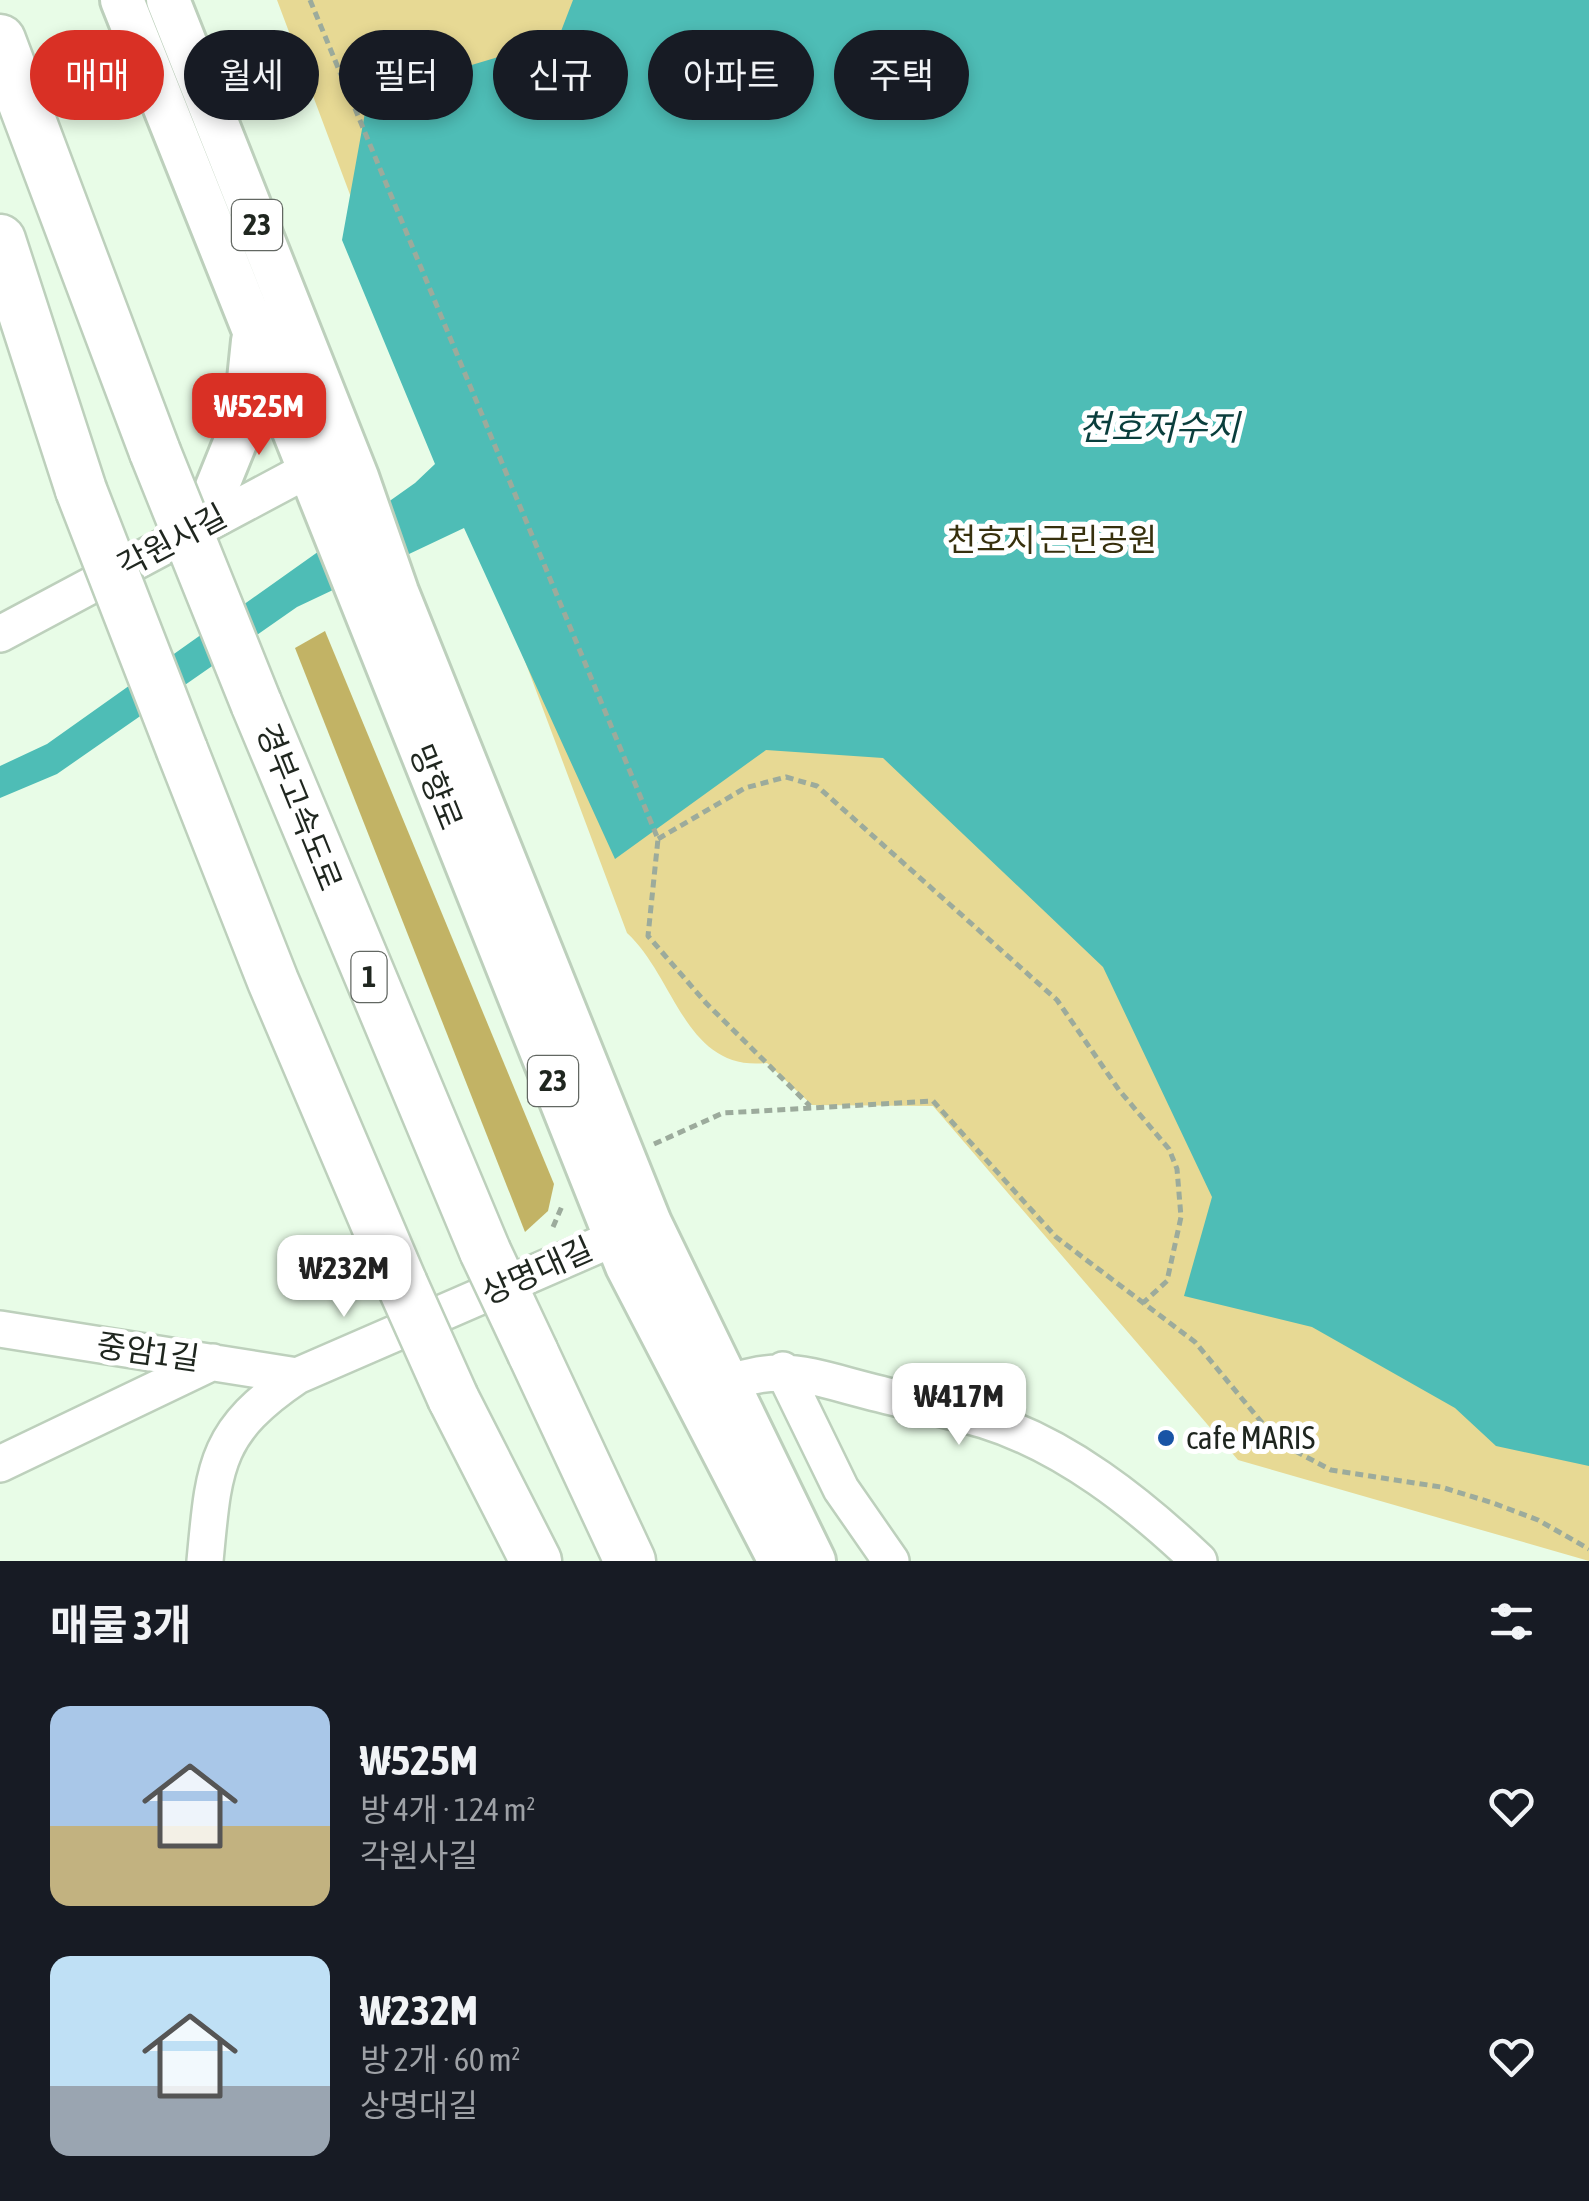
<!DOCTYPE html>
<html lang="ko">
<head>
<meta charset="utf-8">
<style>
  :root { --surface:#171b24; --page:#20242c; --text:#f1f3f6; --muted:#9ea1a6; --accent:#d93025 }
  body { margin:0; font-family:"Asap Condensed","Noto Sans KR",sans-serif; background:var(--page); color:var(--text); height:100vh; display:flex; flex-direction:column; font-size:38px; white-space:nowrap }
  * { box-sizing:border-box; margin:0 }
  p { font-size:32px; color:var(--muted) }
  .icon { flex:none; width:55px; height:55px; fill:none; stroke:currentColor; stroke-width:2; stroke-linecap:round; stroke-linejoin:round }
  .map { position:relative; height:1561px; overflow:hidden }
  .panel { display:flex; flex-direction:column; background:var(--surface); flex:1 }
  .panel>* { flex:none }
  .hud { position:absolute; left:30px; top:30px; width:1000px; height:90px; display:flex; gap:20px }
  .price { position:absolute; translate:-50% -85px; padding:0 22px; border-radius:20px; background:#fff; color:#222; font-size:32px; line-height:65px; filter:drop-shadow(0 2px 5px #0008) }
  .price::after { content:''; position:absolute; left:50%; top:60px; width:30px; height:22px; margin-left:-15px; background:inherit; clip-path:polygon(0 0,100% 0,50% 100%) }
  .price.on { background:var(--accent); color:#fff }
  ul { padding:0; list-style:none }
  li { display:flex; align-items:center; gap:30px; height:250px; padding:0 50px }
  li span { display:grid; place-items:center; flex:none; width:280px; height:200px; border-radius:20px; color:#555 }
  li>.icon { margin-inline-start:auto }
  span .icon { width:120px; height:120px; fill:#fffc; stroke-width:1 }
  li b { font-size:42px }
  h2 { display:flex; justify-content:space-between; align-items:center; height:120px; padding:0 50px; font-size:42px }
  .pill { padding:0 35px; border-radius:45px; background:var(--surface); box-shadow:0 5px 15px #0003; font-size:35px; line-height:90px }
  .pill.on { background:var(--accent); color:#fff }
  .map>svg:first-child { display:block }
  .green { fill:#e7d994 }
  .forest { fill:#c2b365 }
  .water { fill:#4ebdb6 }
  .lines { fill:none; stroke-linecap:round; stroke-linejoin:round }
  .minor-casing { stroke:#bdd0bc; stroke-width:40 }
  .major-casing { stroke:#bdd0bc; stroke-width:48 }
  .highway-casing { stroke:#bdd0bc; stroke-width:55 }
  .path { stroke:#9cab9c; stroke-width:5; stroke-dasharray:8 5; stroke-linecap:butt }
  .minor { stroke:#fff; stroke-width:35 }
  .major { stroke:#fff; stroke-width:42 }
  .highway { stroke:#fff; stroke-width:50 }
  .highway-bridge-casing { stroke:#bdd0bc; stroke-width:55; stroke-linecap:butt }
  .highway-bridge { stroke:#fff; stroke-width:50 }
  .poi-dot { fill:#1954a5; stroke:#fff; stroke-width:4 }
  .labels { text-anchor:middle; stroke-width:10; stroke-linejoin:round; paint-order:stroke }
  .shield { fill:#fff; stroke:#626762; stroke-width:2.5 }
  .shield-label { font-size:30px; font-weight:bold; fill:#1f261f }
  .park-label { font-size:32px; fill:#37300d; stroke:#fff }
  .street-label { font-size:32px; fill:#1f261f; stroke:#fff }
  .poi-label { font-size:32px; fill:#1f261f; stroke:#fff; text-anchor:start }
  .water-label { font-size:35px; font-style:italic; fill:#0a3e3c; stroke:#fff }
</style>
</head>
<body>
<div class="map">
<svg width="1589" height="1561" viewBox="0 0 1589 1561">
  <rect width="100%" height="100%" fill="#e8fce7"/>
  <path class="green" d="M277,0H1589V1561L1238,1460L933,1106L812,1105L767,1063C685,1072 676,978 627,933Z"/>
  <path class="forest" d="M325,631L554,1184L548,1211L525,1232L295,648Z"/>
  <path class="water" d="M573,0H1589V1466L1496,1446L1455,1408L1312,1327L1184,1296L1212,1197L1103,967L883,758L766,750L615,859L464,528L297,607L57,774L0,798V766L47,744L415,483L435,464L342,240L368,96L558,39Z"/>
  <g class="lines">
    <g class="minor-casing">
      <path id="minor" d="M0,634L332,457
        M0,1329L297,1376
        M783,1370L841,1489L891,1561
        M705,1393C778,1358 806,1376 880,1394C915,1403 950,1410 984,1420C1065,1445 1138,1503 1199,1561
        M0,1464L213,1362
        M205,1561C214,1466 214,1432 297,1376L640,1227"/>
    </g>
    <g class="major-casing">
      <path id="major" d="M122,0L627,1266L780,1561
        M168,0L357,477L397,592L650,1223L814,1561
        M202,524L245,418L253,341"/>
    </g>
    <g class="highway-casing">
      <path id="highway" d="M0,40L155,452
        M0,240L81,490
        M256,703L485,1251
        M182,750L273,981L402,1284
        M533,1353L630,1561
        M453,1398L536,1561"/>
    </g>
    <path class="path" d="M310,0L658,839L648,936L706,1003L810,1106
      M658,839L745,788L786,777L817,786L1057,1000L1119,1090L1169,1149L1177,1169L1181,1217L1167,1281L1143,1303
      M654,1144L723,1113L933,1101L1056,1237L1195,1342L1278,1442L1331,1470L1441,1487L1493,1503L1538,1520L1589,1549
      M553,1227L562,1206"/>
    <use href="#minor" class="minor"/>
    <use href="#major" class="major"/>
    <use href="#highway" class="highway"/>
    <g class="highway-bridge-casing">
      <path id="highway-bridge" d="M155,452L256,703
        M81,490L182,750
        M485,1251L533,1353
        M402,1284L453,1398"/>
    </g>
    <use href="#highway-bridge" class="highway-bridge"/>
  </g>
  <circle class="poi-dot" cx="1166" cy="1438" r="10"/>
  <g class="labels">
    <g class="shield">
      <rect x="232" y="200" width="50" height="50" rx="8"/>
      <rect x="351.5" y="952" width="35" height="50" rx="8"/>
      <rect x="528" y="1056" width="50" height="50" rx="8"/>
    </g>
    <g class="shield-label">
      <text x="257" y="235">23</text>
      <text x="369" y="987">1</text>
      <text x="553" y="1091">23</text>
    </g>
    <g class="park-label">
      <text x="1052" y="551">천호지 근린공원</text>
    </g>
    <g class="street-label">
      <text transform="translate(172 541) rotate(-28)" y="11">각원사길</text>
      <text transform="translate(436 787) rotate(68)" y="11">망향로</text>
      <text transform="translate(299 807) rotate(68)" y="11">경부고속도로</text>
      <text transform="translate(537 1271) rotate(-24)" y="11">상명대길</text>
      <text transform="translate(148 1352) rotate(8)" y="11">중암1길</text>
    </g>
    <g class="poi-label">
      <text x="1186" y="1449">cafe MARIS</text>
    </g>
    <g class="water-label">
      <text x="1159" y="440">천호저수지</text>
    </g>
  </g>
</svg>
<b class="price on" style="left:259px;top:458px">₩525M</b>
<b class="price" style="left:344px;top:1320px">₩232M</b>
<b class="price" style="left:959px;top:1448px">₩417M</b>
<div class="hud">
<a class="pill on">매매</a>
<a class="pill">월세</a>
<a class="pill">필터</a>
<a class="pill">신규</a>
<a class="pill">아파트</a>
<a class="pill">주택</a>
</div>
</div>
<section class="panel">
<h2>매물 3개<svg class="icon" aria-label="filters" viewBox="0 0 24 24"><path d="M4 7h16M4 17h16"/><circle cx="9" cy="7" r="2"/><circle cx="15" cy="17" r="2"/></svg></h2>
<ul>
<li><span style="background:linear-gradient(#a9c7e8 60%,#c2b280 0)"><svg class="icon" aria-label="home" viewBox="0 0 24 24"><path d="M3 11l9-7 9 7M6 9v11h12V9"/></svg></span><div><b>₩525M</b><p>방 4개 · 124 m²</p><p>각원사길</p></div><svg class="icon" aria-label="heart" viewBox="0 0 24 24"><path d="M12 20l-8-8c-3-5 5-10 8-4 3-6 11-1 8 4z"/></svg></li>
<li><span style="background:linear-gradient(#bfe0f5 65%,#9aa5b1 0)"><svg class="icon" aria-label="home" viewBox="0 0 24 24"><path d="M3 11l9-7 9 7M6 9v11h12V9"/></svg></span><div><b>₩232M</b><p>방 2개 · 60 m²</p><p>상명대길</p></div><svg class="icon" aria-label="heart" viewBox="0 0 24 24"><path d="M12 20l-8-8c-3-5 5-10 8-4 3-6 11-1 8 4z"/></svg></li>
</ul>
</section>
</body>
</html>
